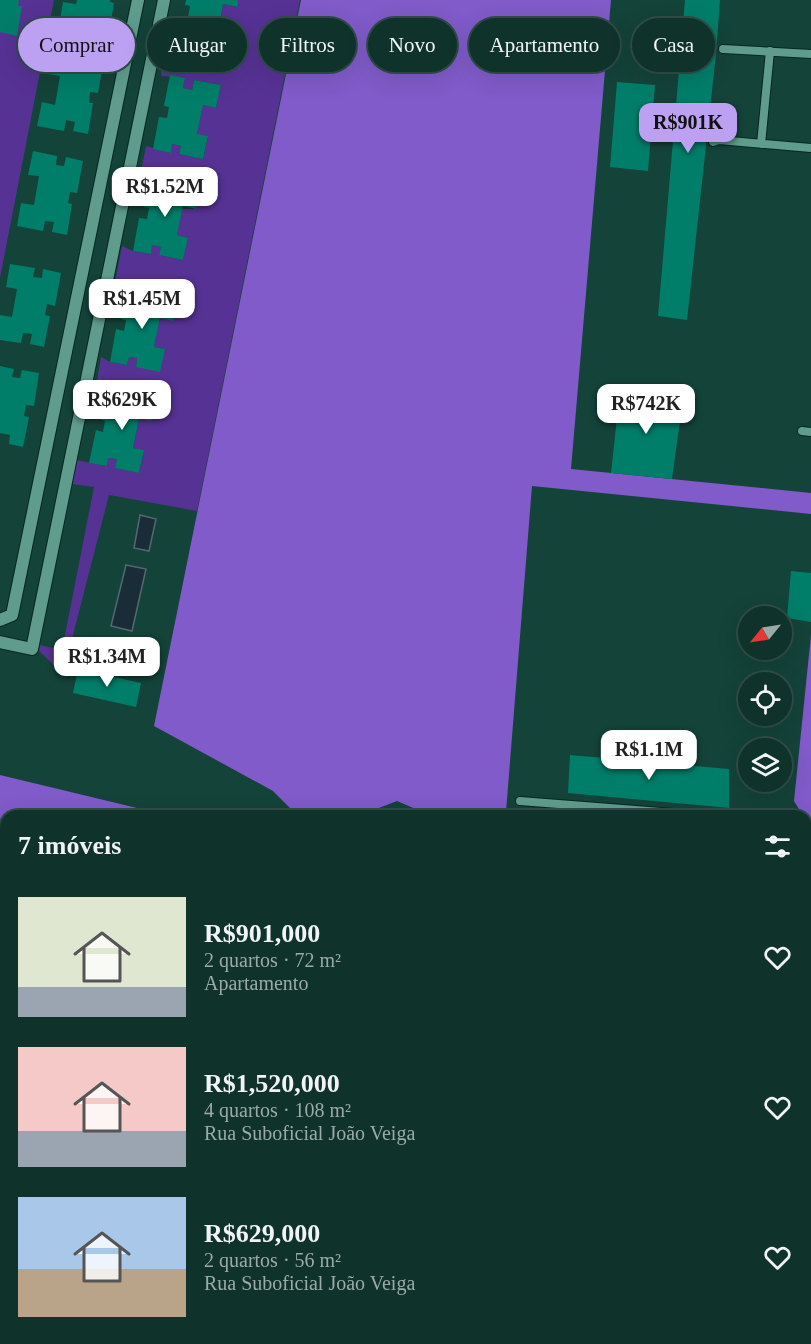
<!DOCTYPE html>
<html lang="pt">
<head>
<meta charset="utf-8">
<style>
  :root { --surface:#0f322b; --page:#1d3e37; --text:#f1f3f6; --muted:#9baaa9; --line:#2f4d47; --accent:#bca0f2 }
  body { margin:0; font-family:Georgia,serif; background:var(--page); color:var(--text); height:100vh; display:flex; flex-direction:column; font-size:22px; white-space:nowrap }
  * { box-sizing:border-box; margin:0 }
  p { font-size:20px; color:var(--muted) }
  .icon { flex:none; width:33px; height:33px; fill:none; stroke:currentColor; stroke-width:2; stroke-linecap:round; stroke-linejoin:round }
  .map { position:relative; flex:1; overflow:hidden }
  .panel { position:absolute; left:0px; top:810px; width:812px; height:534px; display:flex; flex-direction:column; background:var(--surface); border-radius:18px 18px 0 0; box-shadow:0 6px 24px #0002,0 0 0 2px var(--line) }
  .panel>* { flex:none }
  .top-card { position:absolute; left:18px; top:18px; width:776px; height:54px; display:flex; gap:12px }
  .needle { width:39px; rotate:240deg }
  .controls { position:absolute; left:738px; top:606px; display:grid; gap:12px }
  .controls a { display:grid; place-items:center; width:54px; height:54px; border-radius:50%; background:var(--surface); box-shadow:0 6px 24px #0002,0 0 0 2px var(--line); font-size:30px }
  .price { position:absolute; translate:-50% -51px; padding:0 14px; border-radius:12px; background:#fff; color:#222; font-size:20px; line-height:39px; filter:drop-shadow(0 2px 3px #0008) }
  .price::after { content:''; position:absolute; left:50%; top:36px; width:18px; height:14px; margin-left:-9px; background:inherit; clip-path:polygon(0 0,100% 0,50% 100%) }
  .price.current { background:var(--accent); color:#111 }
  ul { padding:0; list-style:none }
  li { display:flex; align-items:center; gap:18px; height:150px; padding:0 18px }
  li span { display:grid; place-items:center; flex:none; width:168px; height:120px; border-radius:0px; color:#555 }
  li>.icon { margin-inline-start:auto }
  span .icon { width:72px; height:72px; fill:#fffc; stroke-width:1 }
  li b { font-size:26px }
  h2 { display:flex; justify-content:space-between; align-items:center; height:72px; padding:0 18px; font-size:26px }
  .chip { padding:0 21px; border-radius:27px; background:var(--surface); box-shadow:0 6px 24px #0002,0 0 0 2px var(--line); font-size:21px; line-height:54px }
  .chip.current { background:var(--accent); color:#111 }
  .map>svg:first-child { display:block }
  .green { fill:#563294 }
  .forest { fill:#805bc9 }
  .water { fill:#192c38; stroke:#53696f; stroke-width:1.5 }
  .building { fill:#007e69 }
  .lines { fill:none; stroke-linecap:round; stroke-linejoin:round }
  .lane-casing { stroke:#062821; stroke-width:10 }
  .street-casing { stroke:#062821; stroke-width:14 }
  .lane { stroke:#5f9c8c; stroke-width:8 }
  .street { stroke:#5f9c8c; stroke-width:12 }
</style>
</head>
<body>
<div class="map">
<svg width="811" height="1344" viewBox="0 0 811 1344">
  <rect width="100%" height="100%" fill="#144339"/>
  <path class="green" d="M0,0H54L0,278Z
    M238,0H300L197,511L109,495L63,674L39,651L40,645L62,650L94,487L72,484L76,460L106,466L108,458L117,459L115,468L139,473L144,450L133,448L139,419L152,421L156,398L131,393L128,403L119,402L121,392L107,389L106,391L96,387L101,357L110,362L127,365L129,357L137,358L136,367L165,349L154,347L160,318L173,320L177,298L151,292L149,303C136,300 128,290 114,287L122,246L133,251L150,254L152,245L161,247L159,255L183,260L188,238L177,235L182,209H196L201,186L175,180L172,191L163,189L164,180L151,177L150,180L140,176L146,146L170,153L172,144L181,146L179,154L203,159L208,137L197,134L203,105L216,108L221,85L194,80L192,90L183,88L185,78L161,76L164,42L174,48L191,52L193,43L201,45L200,53L224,58L228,36L218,33L223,4L236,7Z"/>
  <path class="forest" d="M301,0H611L571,469L811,493V514L532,486L506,812L556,816H432L397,801L358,816H298L273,791L154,726Z
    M811,635V820L802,814L794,801Z
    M0,775L137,808L138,816H6V1228H0Z"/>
  <path class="water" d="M140,515L156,519L149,551L134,548Z
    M126,565L146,569L132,631L111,626Z"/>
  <path class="building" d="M0,0H19L18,6H22L17,36L0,32Z
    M77,0H110V2L114,3L109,33L94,31L96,21L87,19L85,30L59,25L63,2L76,4Z
    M186,0H238L237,7L223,4L218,33L229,35L224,58L200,53L201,45L193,43L191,52L174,48L180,16L188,17L190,6L185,5Z
    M685,0H720L716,54L687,320L658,316Z
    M53,51L78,55L77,64L85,65L86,57L104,60L98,93L90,92L89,103H93L88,134L73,131L75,122L66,120L64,131L37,126L42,102L55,105L60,76L49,74Z
    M170,75L185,78L183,88L192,90L194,80L221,85L216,108L203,105L197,134L208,136L203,159L179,154L181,146L172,144L171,153L153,149L159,117L167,118L169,107L164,106Z
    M617,82L655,85L648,171L610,167Z
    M33,151L57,156L56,165L64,166L66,157L83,161L77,193L70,192L68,203L72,204L67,235L52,232L54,222L45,221L43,231L17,226L21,203L34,205L39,176L28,175Z
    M150,177L165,180L163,189L172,191L174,180L201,186L196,209L183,206L177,235L188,238L183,260L159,255L161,247L152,245L151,254L133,251L139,218L147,219L149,208L144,207Z
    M10,264L35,268L33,277L42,278L43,269L61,273L55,306L47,304L45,315L50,316L44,347L30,344L32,334L23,333L21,343L0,340V315L12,317L17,289L6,287Z
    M127,288L142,291L140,301L149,303L151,292L177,297L173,321L160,318L154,347L165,349L160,372L136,367L137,358L129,357L127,365L110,362L116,329L124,331L126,320L121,319Z
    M0,366L14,369L12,377L20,378L22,370L39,373L34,406L26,405L24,416L29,417L23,447L9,444L10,435L0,433Z
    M106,389L121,392L119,402L128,403L131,393L157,398L152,421L139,419L133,448L144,450L139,473L115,468L117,459L108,458L107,466L89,463L96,430L103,432L105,421L100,419Z
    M620,390L683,398L672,479L611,473Z
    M791,571L811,573V622L787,618Z
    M78,669L141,683L136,707L73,693Z
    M570,755L729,769V808L568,793Z
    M537,1338H631V1344H520Z
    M648,1338H683V1344H648Z
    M698,1338H740V1344H698Z"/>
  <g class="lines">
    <g class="lane-casing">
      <path id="lane" d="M723,49L811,54
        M713,142L719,140L811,148
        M761,144L770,51
        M802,431L811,432
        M520,801L712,816
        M806,826L811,827
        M806,861H811
        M806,1058H811
        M690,1344V1338"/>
    </g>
    <g class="street-casing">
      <path id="street" d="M0,620L12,615L138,0
        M0,642L32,649L164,0
        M806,1172L811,1098
        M792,1344L793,1338"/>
    </g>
    <use href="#lane" class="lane"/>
    <use href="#street" class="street"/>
  </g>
</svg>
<div class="controls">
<a><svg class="needle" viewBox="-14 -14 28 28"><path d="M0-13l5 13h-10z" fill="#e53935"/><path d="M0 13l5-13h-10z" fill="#9baaa9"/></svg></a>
<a><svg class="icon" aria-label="locate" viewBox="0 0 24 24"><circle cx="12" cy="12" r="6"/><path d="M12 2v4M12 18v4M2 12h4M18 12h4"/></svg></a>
<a><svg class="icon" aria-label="layers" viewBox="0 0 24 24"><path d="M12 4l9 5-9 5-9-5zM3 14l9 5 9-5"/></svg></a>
</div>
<b class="price current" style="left:688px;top:154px">R$901K</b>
<b class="price" style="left:165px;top:218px">R$1.52M</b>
<b class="price" style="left:142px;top:330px">R$1.45M</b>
<b class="price" style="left:122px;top:431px">R$629K</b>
<b class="price" style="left:646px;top:435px">R$742K</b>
<b class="price" style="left:107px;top:688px">R$1.34M</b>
<b class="price" style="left:649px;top:781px">R$1.1M</b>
<div class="top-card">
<a class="chip current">Comprar</a>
<a class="chip">Alugar</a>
<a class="chip">Filtros</a>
<a class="chip">Novo</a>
<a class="chip">Apartamento</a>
<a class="chip">Casa</a>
</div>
<section class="panel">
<h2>7 imóveis<svg class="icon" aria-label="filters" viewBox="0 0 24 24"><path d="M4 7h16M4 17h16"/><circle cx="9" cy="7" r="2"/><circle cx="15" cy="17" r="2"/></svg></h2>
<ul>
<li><span style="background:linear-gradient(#dfe7d0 75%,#9aa5b1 0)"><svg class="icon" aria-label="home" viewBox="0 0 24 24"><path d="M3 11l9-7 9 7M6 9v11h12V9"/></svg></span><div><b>R$901,000</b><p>2 quartos · 72 m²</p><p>Apartamento</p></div><svg class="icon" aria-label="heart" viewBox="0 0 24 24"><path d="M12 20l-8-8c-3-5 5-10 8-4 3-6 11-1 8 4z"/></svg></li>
<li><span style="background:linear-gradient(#f6c9c9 70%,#9aa5b1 0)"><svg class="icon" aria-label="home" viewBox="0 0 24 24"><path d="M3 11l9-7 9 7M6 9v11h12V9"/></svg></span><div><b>R$1,520,000</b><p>4 quartos · 108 m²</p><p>Rua Suboficial João Veiga</p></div><svg class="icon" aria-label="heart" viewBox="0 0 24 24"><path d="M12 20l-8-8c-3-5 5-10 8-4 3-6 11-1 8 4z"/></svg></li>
<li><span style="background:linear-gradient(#a9c7e8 60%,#b9a48a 0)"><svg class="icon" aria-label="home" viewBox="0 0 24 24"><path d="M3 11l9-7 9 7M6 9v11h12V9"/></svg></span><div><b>R$629,000</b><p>2 quartos · 56 m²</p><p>Rua Suboficial João Veiga</p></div><svg class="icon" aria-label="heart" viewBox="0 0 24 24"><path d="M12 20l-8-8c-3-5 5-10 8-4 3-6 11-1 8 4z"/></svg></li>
</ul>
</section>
</div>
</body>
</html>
